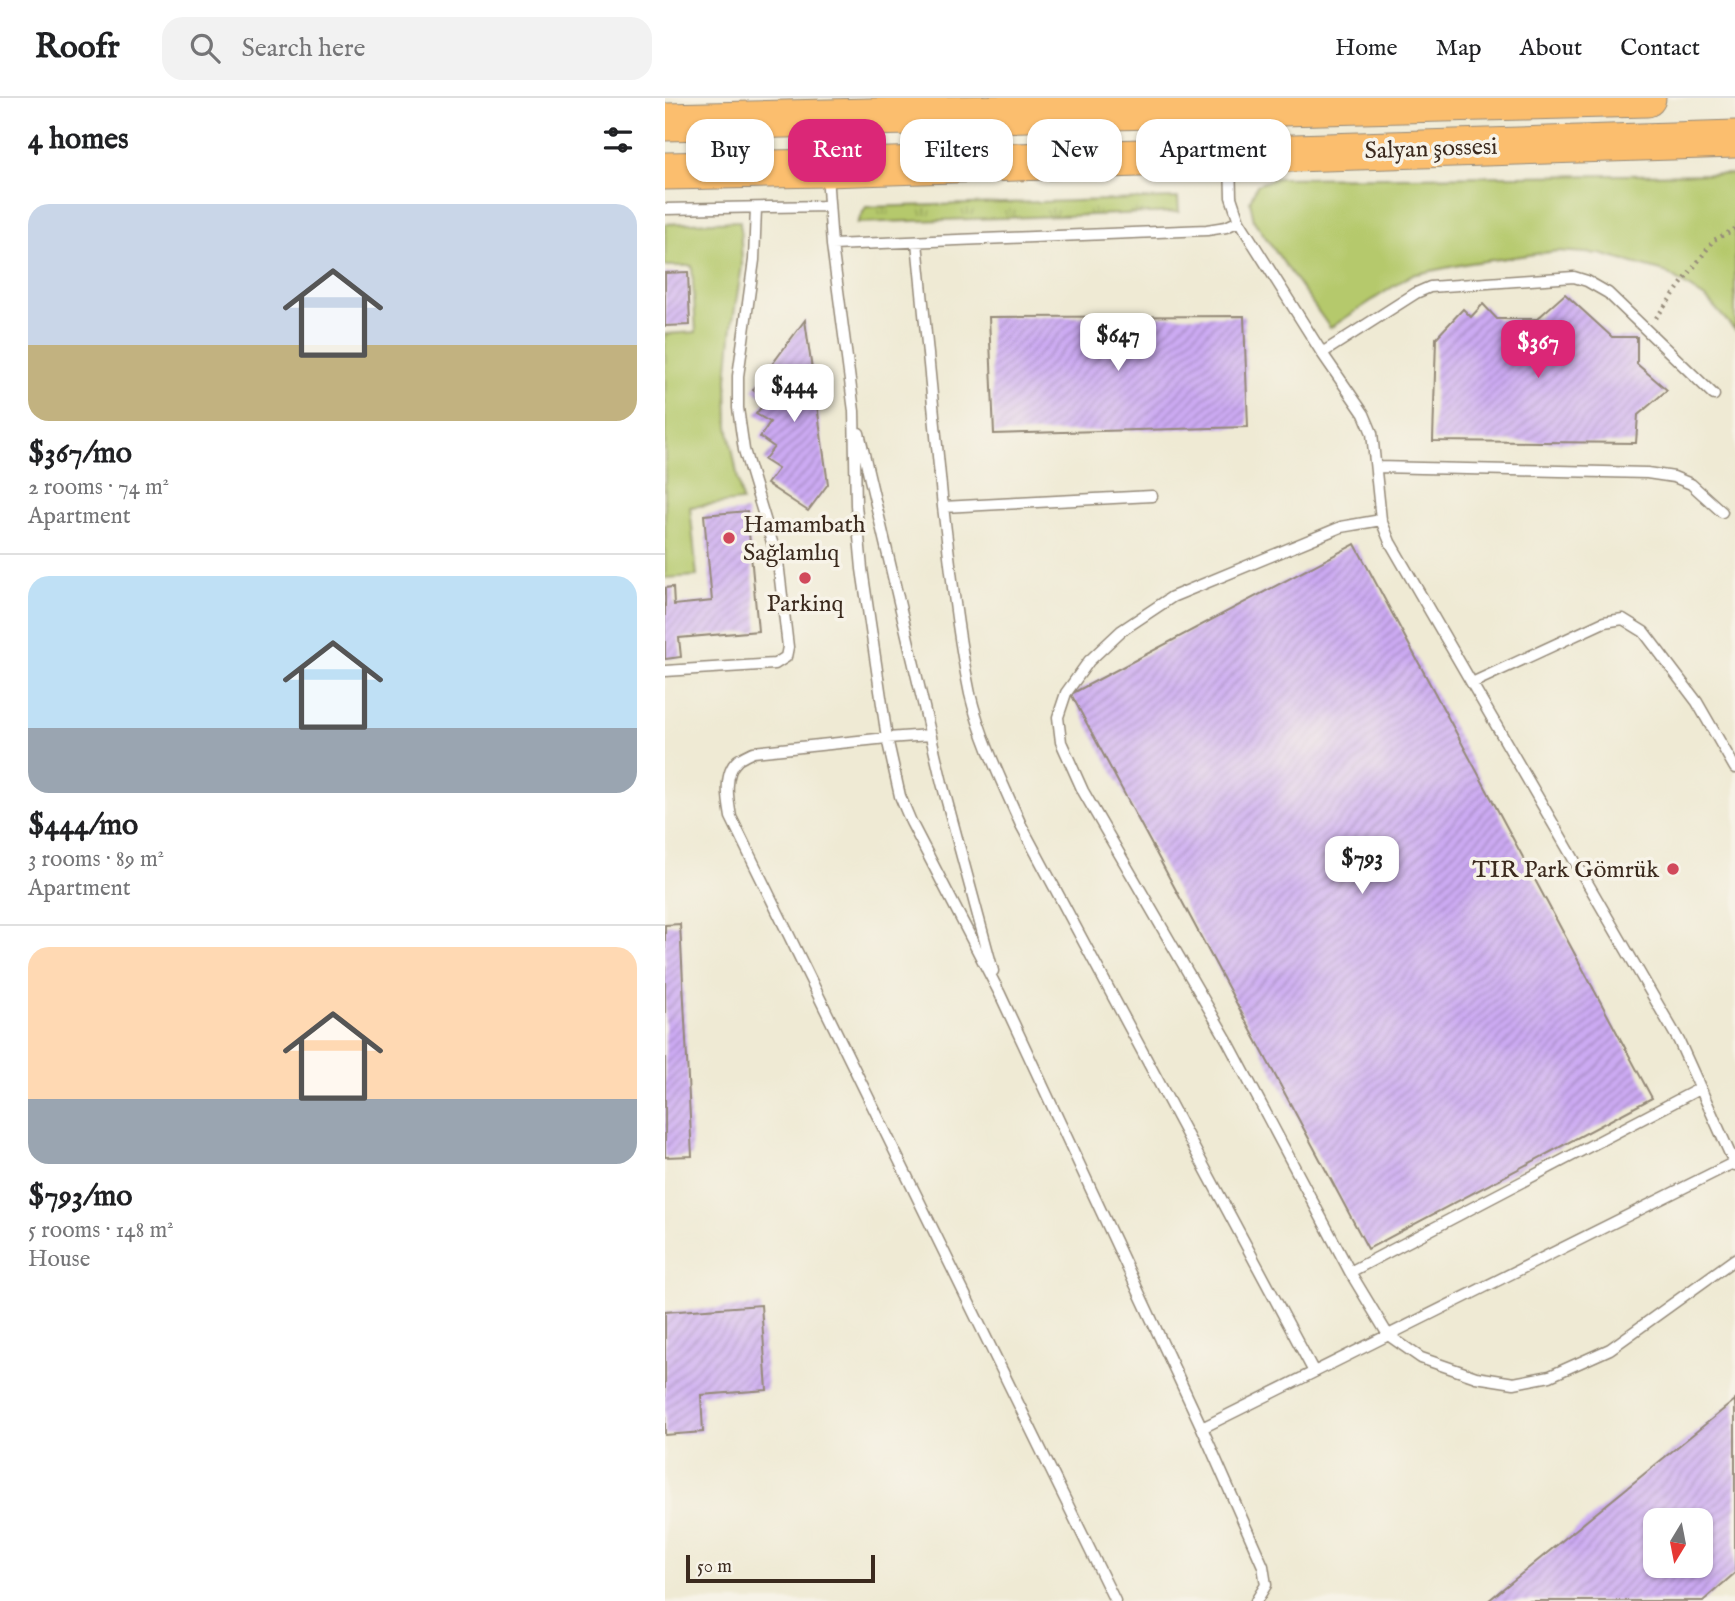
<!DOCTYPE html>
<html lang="en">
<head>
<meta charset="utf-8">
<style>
  :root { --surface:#fff; --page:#f2f2f2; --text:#202124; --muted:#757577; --line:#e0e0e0; --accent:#db2777 }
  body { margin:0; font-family:"IM FELL English",serif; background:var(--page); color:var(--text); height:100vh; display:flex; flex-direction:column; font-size:26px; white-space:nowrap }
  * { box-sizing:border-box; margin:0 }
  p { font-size:23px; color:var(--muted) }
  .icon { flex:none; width:38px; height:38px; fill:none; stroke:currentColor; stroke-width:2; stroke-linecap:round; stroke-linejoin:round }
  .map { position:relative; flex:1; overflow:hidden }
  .details { display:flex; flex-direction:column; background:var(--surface); width:665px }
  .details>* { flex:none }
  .hud { position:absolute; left:21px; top:21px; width:665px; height:63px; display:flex; gap:14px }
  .needle { width:46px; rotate:190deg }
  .fabs { position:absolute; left:978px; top:1410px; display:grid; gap:14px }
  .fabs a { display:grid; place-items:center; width:70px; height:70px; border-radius:14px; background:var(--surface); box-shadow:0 2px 5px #0004; font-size:35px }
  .scale { position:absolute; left:21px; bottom:18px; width:189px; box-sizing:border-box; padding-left:7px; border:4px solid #3b2a1e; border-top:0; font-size:19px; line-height:24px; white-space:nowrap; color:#3b2a1e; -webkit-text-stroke:5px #f7f3e8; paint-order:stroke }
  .price { position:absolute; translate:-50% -60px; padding:0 16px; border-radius:14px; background:#fff; color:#222; font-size:23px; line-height:46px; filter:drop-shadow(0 2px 4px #0008) }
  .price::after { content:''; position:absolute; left:50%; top:42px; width:21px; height:16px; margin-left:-10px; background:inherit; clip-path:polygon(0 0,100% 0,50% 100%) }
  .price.active { background:var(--accent); color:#fff }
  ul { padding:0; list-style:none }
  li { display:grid; align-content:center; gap:14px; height:371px; padding:0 28px }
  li+li { border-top:2px solid var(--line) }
  li span { display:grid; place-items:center; height:217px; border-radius:21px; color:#555 }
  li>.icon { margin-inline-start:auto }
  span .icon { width:126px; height:126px; fill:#fffc; stroke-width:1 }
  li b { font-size:30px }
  h2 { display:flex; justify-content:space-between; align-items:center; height:84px; padding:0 28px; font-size:30px }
  .chip { padding:0 24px; border-radius:21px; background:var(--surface); box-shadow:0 2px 5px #0004; font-size:24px; line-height:63px }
  .chip.active { background:var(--accent); color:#fff }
  header { display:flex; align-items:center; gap:42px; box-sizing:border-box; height:98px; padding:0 35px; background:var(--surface); border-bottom:2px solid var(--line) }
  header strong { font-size:33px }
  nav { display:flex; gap:38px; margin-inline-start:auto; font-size:24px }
  .search { width:490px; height:63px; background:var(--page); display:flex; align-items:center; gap:18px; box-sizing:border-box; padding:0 24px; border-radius:21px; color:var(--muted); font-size:26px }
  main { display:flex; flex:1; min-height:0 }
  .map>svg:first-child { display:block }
  .grass { fill:url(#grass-tufts); stroke:#787a45; stroke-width:2 }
  .park { fill:#b5c96c; stroke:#787a45; stroke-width:2 }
  .building { fill:url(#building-hatch); fill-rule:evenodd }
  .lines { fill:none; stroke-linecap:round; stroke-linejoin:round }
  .lane-casing { stroke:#958a79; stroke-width:13 }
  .highway-casing { stroke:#958a79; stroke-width:39 }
  .path { stroke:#958a79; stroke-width:4.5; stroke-dasharray:2 5; stroke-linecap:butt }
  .lane { stroke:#fff; stroke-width:10 }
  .highway { stroke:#fbbe6e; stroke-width:37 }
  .poi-dot { fill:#d1495b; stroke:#f7f3e8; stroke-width:2.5 }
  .labels { text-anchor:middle; stroke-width:7; stroke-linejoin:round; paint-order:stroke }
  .street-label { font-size:24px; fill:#3b2a1e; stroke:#f7f3e8 }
  .poi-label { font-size:24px; fill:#3b2a1e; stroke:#f7f3e8; text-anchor:start }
</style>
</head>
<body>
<header>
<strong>Roofr</strong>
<div class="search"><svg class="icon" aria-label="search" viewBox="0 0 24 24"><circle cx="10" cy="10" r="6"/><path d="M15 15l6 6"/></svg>Search here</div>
<nav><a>Home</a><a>Map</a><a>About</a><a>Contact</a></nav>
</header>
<main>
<section class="details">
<h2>4 homes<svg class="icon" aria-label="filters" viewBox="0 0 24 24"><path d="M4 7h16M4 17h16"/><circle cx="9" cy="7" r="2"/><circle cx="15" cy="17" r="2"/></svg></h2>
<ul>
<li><span style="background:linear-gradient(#c9d6e8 65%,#c2b280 0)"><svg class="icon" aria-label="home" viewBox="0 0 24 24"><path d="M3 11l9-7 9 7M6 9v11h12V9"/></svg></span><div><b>$367/mo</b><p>2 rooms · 74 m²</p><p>Apartment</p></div></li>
<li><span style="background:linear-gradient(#bfe0f5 70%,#9aa5b1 0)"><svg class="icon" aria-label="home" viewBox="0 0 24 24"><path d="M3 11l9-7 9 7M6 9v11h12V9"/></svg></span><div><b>$444/mo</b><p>3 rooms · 89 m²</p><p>Apartment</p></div></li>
<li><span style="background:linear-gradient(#ffd9b3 70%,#9aa5b1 0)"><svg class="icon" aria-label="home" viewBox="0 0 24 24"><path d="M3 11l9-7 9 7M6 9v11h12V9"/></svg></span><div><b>$793/mo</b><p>5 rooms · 148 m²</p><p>House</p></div></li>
</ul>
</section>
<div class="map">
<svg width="1070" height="1503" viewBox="0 0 1070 1503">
  <defs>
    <pattern id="grass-tufts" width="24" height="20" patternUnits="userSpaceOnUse" patternTransform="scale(1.75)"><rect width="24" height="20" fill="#b5c96c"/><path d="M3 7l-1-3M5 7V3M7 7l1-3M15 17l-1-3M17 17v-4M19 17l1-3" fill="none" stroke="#94a358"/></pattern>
    <pattern id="building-hatch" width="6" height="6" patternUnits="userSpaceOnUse" patternTransform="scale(1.75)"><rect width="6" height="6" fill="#ccaaf3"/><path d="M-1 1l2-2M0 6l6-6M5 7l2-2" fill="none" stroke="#a78bc4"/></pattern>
  </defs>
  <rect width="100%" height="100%" fill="#f7f3e8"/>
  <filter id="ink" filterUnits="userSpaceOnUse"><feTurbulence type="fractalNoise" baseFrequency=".0143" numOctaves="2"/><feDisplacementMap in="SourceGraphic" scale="14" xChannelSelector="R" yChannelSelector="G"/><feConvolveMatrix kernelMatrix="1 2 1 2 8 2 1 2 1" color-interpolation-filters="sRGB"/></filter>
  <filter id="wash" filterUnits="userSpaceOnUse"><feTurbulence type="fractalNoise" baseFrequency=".00686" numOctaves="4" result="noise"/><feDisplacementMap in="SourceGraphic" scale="28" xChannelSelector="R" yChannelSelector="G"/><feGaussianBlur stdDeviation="1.57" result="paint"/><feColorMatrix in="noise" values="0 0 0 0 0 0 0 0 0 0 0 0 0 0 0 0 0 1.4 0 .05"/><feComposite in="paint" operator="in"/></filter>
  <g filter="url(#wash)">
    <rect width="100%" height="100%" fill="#efead4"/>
    <path class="grass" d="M513,100L514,114L192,125L201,109Z"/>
    <path class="park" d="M1070,76V232L1043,202L1000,174L935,156L892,153L805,165L746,177L665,230L589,123L585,103L592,87L610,80Z
      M75,123L77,168L67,228L62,281L63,328L77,403L25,409L32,478L0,480V236L31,234L27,168H0V126Z"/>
    <g id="blocks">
      <path class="building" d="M23,174L25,227L0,228V175Z
        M900,196L947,239H972V266L1002,292L973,317L971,345L768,343L771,240L798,211L806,219L818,206L832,221H872Z
        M579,218L583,329L329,336L324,219Z
        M140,222L163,386L143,413L102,386L113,371L99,362L109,349L95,339L105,324L91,316L102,302L88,292Z
        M82,413L93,533L14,540L16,559L0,561V490L8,489L9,507L47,503L39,417Z
        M690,446L987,1000L703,1151L406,596Z
        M15,826L27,1058L0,1059V827Z
        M96,1207L102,1292L36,1297L38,1334L0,1337V1214Z
        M1070,1302V1475L1038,1503H823ZM990,1423H1036V1468H990Z"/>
    </g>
  </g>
  <g filter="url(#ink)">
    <use href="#blocks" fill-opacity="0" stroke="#958a79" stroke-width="2"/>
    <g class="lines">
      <g class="lane-casing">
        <path id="lane" d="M565,62L566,99L574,123L657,255L699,316L707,335L716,422L725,444L1014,943L1070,1067
          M162,76L167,147L189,313L191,407L197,471L222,640L235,698L246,724L335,896L537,1330L598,1468L601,1487L591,1503
          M0,111L164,108
          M252,144L278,409L487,398
          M167,147L542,132L561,129L574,123
          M657,255L751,195L765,189L909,179L922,183L943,195L1049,297
          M194,335L277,685L328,873
          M712,369L982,375L1009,379L1026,386L1057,414
          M278,409C286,471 292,534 305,596C316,641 337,684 356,727L649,1274
          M716,422L676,429L507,499L456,533L424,563L401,595L393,619L396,644L418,693L562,942L685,1174L723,1237L756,1260L811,1279L849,1285L885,1278L945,1251L1070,1161
          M0,573L110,566L121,559L123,549L113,464L79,352L73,310V278L89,162L91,110
          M807,585L939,524L958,521L979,534L1032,604L1070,670
          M265,637L222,640L88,654C84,656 77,659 73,662C58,675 63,702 66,719L450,1503
          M685,1174L1034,991
          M537,1330L1070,1064"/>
      </g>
      <g class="highway-casing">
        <path id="highway" d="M0,24L982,0
          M0,73L162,70L1070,41"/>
      </g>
      <path class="path" d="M991,220L1049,142L1070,131"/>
      <use href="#lane" class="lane"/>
      <use href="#highway" class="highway"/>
    </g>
  </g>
  <g class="poi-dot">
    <circle cx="64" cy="440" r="7"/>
    <circle cx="140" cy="480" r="7"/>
    <circle cx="1008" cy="771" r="7"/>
  </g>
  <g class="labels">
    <g class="street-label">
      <text transform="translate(766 50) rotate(-2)" y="8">Salyan şossesi</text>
    </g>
    <g class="poi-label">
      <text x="78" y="434">Hamambath<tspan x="78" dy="28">Sağlamlıq</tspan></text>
      <text x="140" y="513" text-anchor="middle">Parkinq</text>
      <text x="994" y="779" text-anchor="end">TIR Park Gömrük</text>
    </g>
  </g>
</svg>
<div class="fabs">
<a><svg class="needle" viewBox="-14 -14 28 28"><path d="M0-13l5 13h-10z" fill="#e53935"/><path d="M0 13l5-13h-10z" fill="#757577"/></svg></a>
</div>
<div class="scale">50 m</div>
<b class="price" style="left:453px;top:275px">$647</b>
<b class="price active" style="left:873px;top:282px">$367</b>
<b class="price" style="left:129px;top:326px">$444</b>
<b class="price" style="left:697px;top:798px">$793</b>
<div class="hud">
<a class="chip">Buy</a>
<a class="chip active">Rent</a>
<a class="chip">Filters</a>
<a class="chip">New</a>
<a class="chip">Apartment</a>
</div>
</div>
</main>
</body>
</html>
